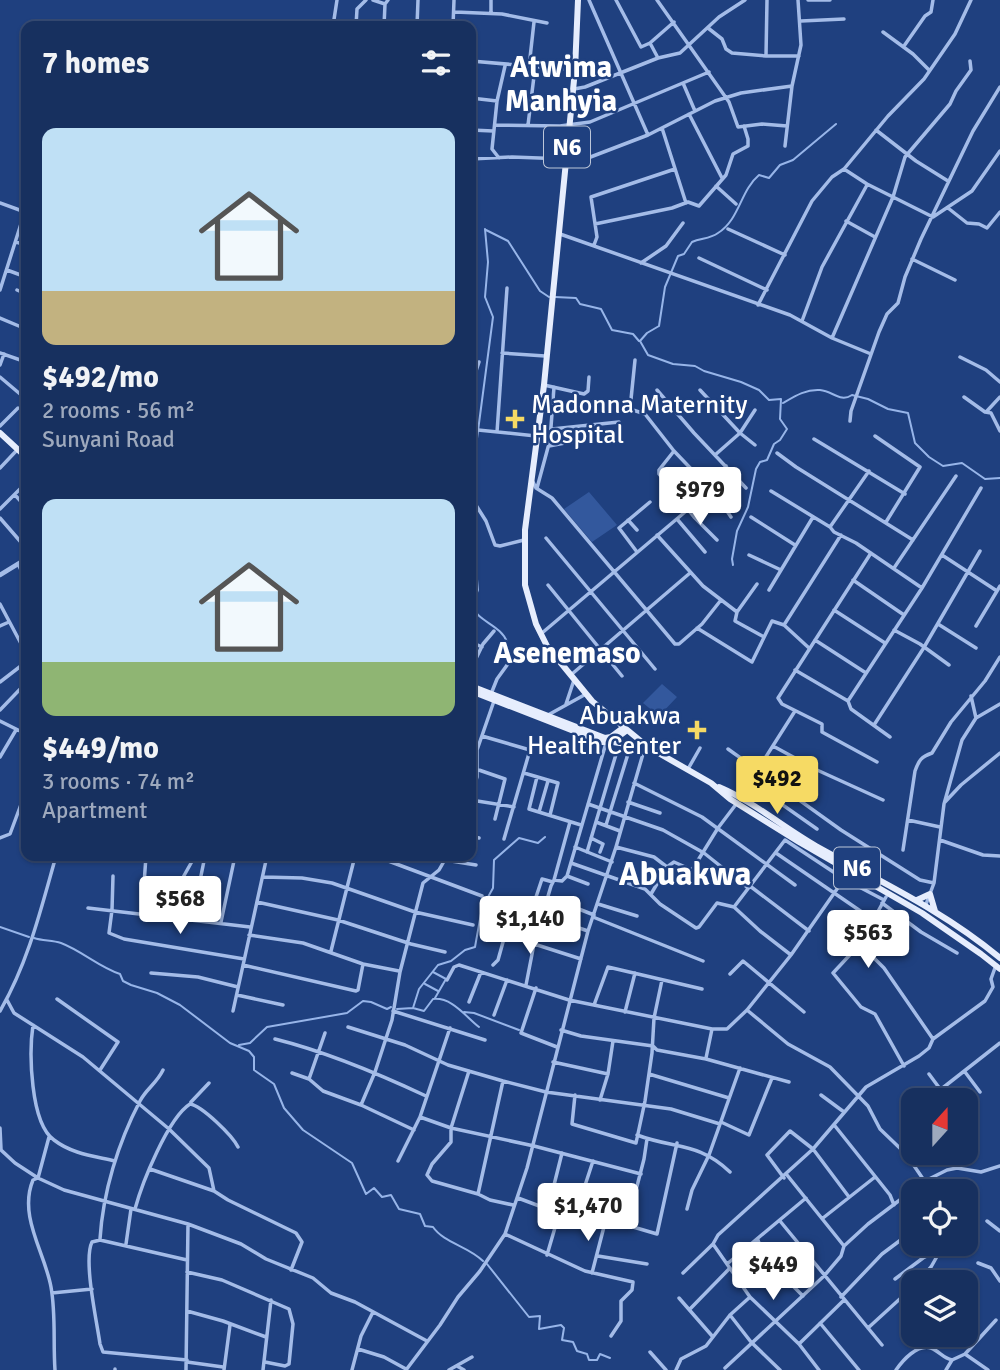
<!DOCTYPE html>
<html lang="en">
<head>
<meta charset="utf-8">
<style>
  :root { --surface:#17305f; --page:#243c68; --text:#f1f3f6; --muted:#9ea9bd; --line:#364b74; --accent:#f6da64 }
  body { margin:0; font-family:Signika,sans-serif; background:var(--page); color:var(--text); height:100vh; display:flex; flex-direction:column; font-size:26px; white-space:nowrap }
  * { box-sizing:border-box; margin:0 }
  p { font-size:23px; color:var(--muted) }
  .icon { flex:none; width:38px; height:38px; fill:none; stroke:currentColor; stroke-width:2; stroke-linecap:round; stroke-linejoin:round }
  .map { position:relative; flex:1; overflow:hidden }
  .panel { position:absolute; left:21px; top:21px; width:455px; height:840px; display:flex; flex-direction:column; background:var(--surface); border-radius:14px; box-shadow:0 2px 5px #0004,0 0 0 2px var(--line) }
  .panel>* { flex:none }
  .needle { width:46px; rotate:21deg }
  .controls { position:absolute; left:901px; top:1088px; display:grid; gap:14px }
  .controls a { display:grid; place-items:center; width:77px; height:77px; border-radius:14px; background:var(--surface); box-shadow:0 2px 5px #0004,0 0 0 2px var(--line); font-size:35px }
  .price { position:absolute; translate:-50% -60px; padding:0 16px; border-radius:7px; background:#fff; color:#222; font-size:23px; line-height:46px; filter:drop-shadow(0 2px 4px #0008) }
  .price::after { content:''; position:absolute; left:50%; top:42px; width:21px; height:16px; margin-left:-10px; background:inherit; clip-path:polygon(0 0,100% 0,50% 100%) }
  .price.on { background:var(--accent); color:#111 }
  ul { padding:0; list-style:none }
  li { display:grid; align-content:center; gap:14px; height:371px; padding:0 21px }
  li span { display:grid; place-items:center; height:217px; border-radius:14px; color:#555 }
  li>.icon { margin-inline-start:auto }
  span .icon { width:126px; height:126px; fill:#fffc; stroke-width:1 }
  li b { font-size:30px }
  h2 { display:flex; justify-content:space-between; align-items:center; height:84px; padding:0 21px; font-size:30px }
  .map>svg:first-child { display:block }
  .green { fill:#33589d }
  .lines { fill:none; stroke-linecap:round; stroke-linejoin:round }
  .stream { stroke:#97b5e9; stroke-width:2 }
  .minor { stroke:#a4bce8; stroke-width:3.5 }
  .tertiary { stroke:#a4bce8; stroke-width:4.5 }
  .primary { stroke:#e6edfd; stroke-width:6 }
  .poi-dot { fill:#f6da64; stroke:#1f407f; stroke-width:2.5 }
  .labels { text-anchor:middle; stroke-width:5; stroke-linejoin:round; paint-order:stroke }
  .shield { fill:#1f407f; stroke:#bcc6d9; stroke-width:2 }
  .shield-label { font-size:24px; font-weight:bold; fill:#fff }
  .poi-label { font-size:26px; fill:#fff; stroke:#1f407f; text-anchor:start }
  .quarter-label { font-size:30px; font-weight:bold; fill:#fff; stroke:#1f407f }
  .district-label { font-size:33px; font-weight:bold; fill:#fff; stroke:#1f407f }
</style>
</head>
<body>
<div class="map">
<svg width="1000" height="1370" viewBox="0 0 1000 1370">
  <rect width="100%" height="100%" fill="#1f407f"/>
  <path class="green" d="M589,492L617,525L592,542L564,509Z
    M662,684L677,697L659,716L643,703Z"/>
  <g class="lines">
    <path class="stream" d="M486,230L508,241L540,291L549,297
      M555,297L576,298L580,304L601,309L612,330L633,334L639,341
      M783,403C795,396 806,389 820,390C833,391 840,403 852,395L868,399L888,409L908,413L915,443L929,457L943,466L962,463L985,479L1000,478
      M471,456L476,446L493,317L485,297L488,262L485,229
      M471,530L473,536L478,590L472,606C478,622 501,625 507,642
      M733,565L732,559L737,531L748,507L756,469L760,462L767,460L774,444L780,440L787,429L780,419L781,399L769,400L759,390L741,382L704,371L695,366L673,364L648,355L640,341L647,333L659,326L665,287L678,256L684,254L692,242C701,238 710,239 718,233C740,219 740,191 759,175L769,178L780,165L793,160L836,124
      M0,927L29,937
      M34,938C43,941 52,940 61,943C82,951 99,967 120,974L123,981L131,985L157,993L180,1005L230,1043L249,1051L254,1057V1070L274,1084L284,1108L303,1130L352,1163L366,1194L374,1188L382,1197L391,1195L399,1209L420,1214L425,1226L433,1227C444,1243 468,1246 483,1261
      M433,972L446,979L435,998
      M425,984L438,991
      M413,1008L419,989L438,965L451,961L465,950L475,947L482,908L493,888L494,860L519,838L538,843L545,837
      M397,1009L413,1008L424,1011L433,999C452,997 465,1016 479,1027
      M464,1012L474,1013L519,1030
      M239,1045L250,1043L267,1027L347,1013L363,1001L371,1002L387,1009L391,1007
      M487,1264L529,1317L540,1316L539,1329L561,1325L564,1328L562,1340L573,1342L577,1351L587,1354L589,1360H597L600,1354L610,1358"/>
    <path class="minor" d="M373,0L385,4
      M589,0L648,135
      M616,0L641,47L650,43L674,22
      M657,0L729,102L738,127L762,124L787,126
      M808,0H830
      M455,12L502,14L547,23
      M491,13V0
      M801,21L844,19
      M333,26L337,0
      M356,26L357,9L366,0
      M384,26L385,4L388,0
      M417,26L418,0
      M453,26L454,0
      M708,28L722,39L726,49L732,53L766,56H799
      M883,32L913,54L929,70
      M650,43L658,58
      M904,46L925,16L931,12L933,0
      M766,56L767,0
      M471,61L575,70
      M529,67L534,22
      M683,83L695,111
      M574,89L585,87L658,58L680,53L719,17L745,0
      M471,98L497,101
      M689,114L722,178
      M495,125L560,126L590,122L709,72
      M528,125L535,68
      M662,128L686,203
      M471,130L493,131
      M876,130L916,161L948,181
      M785,146L792,86L801,45L798,0
      M499,158L492,149L497,101L505,66
      M471,159L512,157L566,159
      M567,166L648,135L715,101L741,93L792,86
      M844,169L867,184L933,217L972,191L1000,151
      M716,186L736,204
      M0,203L25,212
      M948,208L967,223L979,224L987,228L1000,212
      M846,221L875,237
      M595,224L672,208L688,202L699,206L726,175L733,154L748,146V139L744,126
      M728,229L785,255
      M560,234L790,315L832,338L871,354
      M16,242L26,245
      M594,245L597,237L591,197L675,169
      M699,258L767,290
      M912,259L955,280
      M641,263L666,246L683,223
      M7,270L26,277
      M0,290L26,208
      M17,290L26,294
      M758,305L812,201L832,177L844,169L888,116L924,79L955,34L971,0
      M0,318L26,329
      M802,321L822,267L867,185
      M832,338L893,197L905,157L950,104L956,91L971,70L970,61
      M0,353L26,362
      M502,353L545,356
      M960,357L986,370L1000,382
      M635,360L630,409L645,414L674,451L716,495L731,517
      M0,365L4,354
      M0,377L26,399
      M544,385L584,394L588,391L589,377
      M471,386L479,362
      M657,390L694,433L746,488
      M700,390L740,433L755,445
      M964,397L985,412L991,413L1000,431
      M987,411L1000,397
      M850,421L851,411L879,332L887,314L898,303L905,277L921,239L973,131L1000,87
      M0,426L18,408
      M552,429L619,422
      M478,430L536,436
      M497,432L507,288
      M875,436L920,467L886,522
      M814,439L905,494
      M549,446L591,438
      M674,451L659,470V474L694,517L717,540
      M777,453L796,467L913,540
      M715,455L740,433L755,410
      M0,468L18,449
      M533,482L536,488L552,498L675,644H679L702,624L721,600
      M537,488L550,440L554,387
      M771,491L830,527L834,532L856,543L922,588
      M15,495L26,507
      M474,502L486,521L495,545L500,546L524,540
      M0,509L26,483
      M751,517L795,545
      M0,518L26,548
      M677,519L705,552
      M628,520L637,530
      M830,527L869,471
      M657,535L703,586L737,612L735,621L764,637
      M546,538L655,669
      M637,552L619,528L650,502
      M871,553L778,698L782,704L822,724V732L877,762
      M749,555L781,570
      M942,555L997,591
      M18,564L26,580
      M894,568L956,476
      M853,580L904,615
      M548,585L622,676
      M769,590L813,517
      M471,599V607
      M0,604L26,653
      M834,610L885,643
      M737,612L757,584
      M938,624L976,648
      M784,625L841,535
      M0,626L9,622
      M976,626L1000,586
      M697,628L752,662L772,621L784,625L809,648
      M894,630L920,644L949,665
      M542,633L685,512C697,495 718,487 726,466
      M815,640L866,673
      M471,642L482,647
      M471,669L483,644L494,631
      M795,670L848,701
      M572,674L690,573
      M0,682L26,662
      M491,694L497,679L510,661
      M971,696L976,718
      M566,704L574,680
      M0,710L26,683
      M548,715L586,694
      M0,721L26,734
      M874,725L923,649L980,551
      M482,736L530,750L504,839
      M890,737L851,709L848,701L922,588L981,488
      M773,746L817,770L883,800
      M728,749L841,830L920,880L934,883
      M0,757L16,730
      M476,769L505,779L495,819
      M688,769L700,748
      M524,773L558,783L550,815
      M537,777L529,809L581,825
      M750,782L817,829
      M634,783L702,817L795,885
      M471,796L477,777V750L494,701
      M741,796L795,711
      M471,800L514,807
      M628,802L660,813
      M945,802L961,785L1000,753
      M588,804L663,830L704,853L748,888
      M539,812L548,781
      M908,820L940,827
      M596,822L620,831
      M606,825L628,754
      M471,836L479,838
      M0,838L10,834L26,791
      M591,838L603,844L600,852
      M940,840L983,855L1000,856
      M575,847L612,862
      M616,847L654,857L667,867L674,862L692,870L718,828L737,803
      M903,850L915,771C919,760 921,757 932,753L951,722L985,681L1000,657
      M587,852L617,751
      M776,853L872,919
      M375,856L482,896
      M445,860L476,865
      M571,863L645,889L660,904L696,928L699,927L717,903L734,907L760,931L791,955
      M113,876L112,910L109,933L124,939L244,959
      M567,876L588,884
      M263,877L302,878L332,883L415,912L473,925
      M554,880L570,822
      M750,886L809,931
      M651,894L667,867
      M886,897L860,944L884,968L933,1039
      M535,900L542,879L553,882
      M257,902L338,920L411,944L445,952
      M561,902L594,915
      M882,903L921,932L957,953
      M598,904L637,916
      M734,907L785,840L844,879L884,900
      M925,907L934,883L944,804L962,740L976,718L1000,704
      M88,908L250,927
      M142,913L146,856
      M593,917L703,961
      M176,918L181,881L195,856
      M552,919L588,931
      M192,920L205,856
      M221,922L235,856
      M487,929L581,959
      M496,932L506,913
      M249,935L303,943L363,964L399,971
      M522,940L530,915
      M860,944L833,973L861,1007L875,1014L904,1066
      M331,951L355,856
      M243,965L356,991L358,990L363,964
      M493,965L498,960L505,935
      M151,973L198,977L238,987
      M730,974L743,961L804,1012
      M447,980L454,967L459,965L569,1000L712,1029H727L747,1010L791,955L844,879
      M526,985L534,944L551,886L554,880L562,881L567,876L606,743
      M536,988L521,1033L557,1047
      M237,995L283,1005
      M57,999L118,1042L100,1070
      M7,1000L14,1013L83,1057L169,1129L209,1168L214,1191
      M469,1002L481,972
      M594,1005L608,967L702,989
      M747,1010L788,1044L830,1067L868,1106L880,1129L906,1154L932,1192
      M0,1011C28,963 41,909 56,856
      M233,1011L267,856
      M393,1011L485,1040
      M625,1012L635,973
      M494,1015L507,980
      M33,1025C29,1052 30,1123 54,1140C72,1154 94,1156 115,1161
      M348,1027L405,1045L448,1065L503,1081L546,1092L671,1109L720,1124
      M561,1030L581,1036L653,1046L657,1050L706,1059L789,1082
      M275,1039C327,1052 377,1073 426,1096
      M706,1058L712,1029
      M553,1062L608,1074
      M469,1071L451,1128V1142L432,1164L427,1175L432,1181L478,1194L490,1200L513,1205
      M965,1072L980,1092
      M292,1073L309,1079L323,1091L361,1105L414,1130
      M649,1074L729,1098
      M929,1074L949,1101
      M309,1079L325,1033
      M575,1095L572,1124L636,1143L645,1101L652,1053L654,1018L662,980
      M821,1095L844,1112
      M600,1100L608,1074L613,1041
      M926,1101L1000,1043
      M191,1102L209,1083
      M361,1105L375,1072L392,1020L400,972L423,883L439,870L447,856
      M420,1117L451,1128L534,1146L641,1174
      M721,1122L749,1135L772,1078
      M835,1126L890,1195L894,1205
      M0,1128L1,1149
      M637,1135C674,1149 699,1142 730,1172
      M49,1137L38,1178L33,1180C18,1216 45,1253 51,1287C56,1315 53,1342 55,1370
      M0,1149L15,1163L38,1178L64,1190L188,1224L241,1244L266,1259L313,1278L331,1293L355,1302L427,1341
      M946,1153L957,1168
      M906,1154L914,1148
      M398,1161L420,1117L450,1028
      M150,1169L214,1191L228,1200L296,1233L302,1242L291,1270
      M787,1175L844,1246
      M784,1178L767,1155L790,1131L813,1149L849,1197
      M478,1194L503,1081
      M518,1198L574,1219L593,1161
      M578,1206L606,1219L657,1234L677,1143
      M135,1209C142,1183 168,1118 190,1104C202,1106 232,1135 238,1147
      M548,1209L562,1153
      M687,1209L692,1190L709,1155L740,1068
      M823,1218L875,1177
      M780,1221L882,1345
      M987,1221L1000,1231
      M627,1225L644,1159L647,1139
      M505,1234L585,1271L633,1282L632,1290L621,1301V1321L611,1336
      M100,1239C103,1192 118,1143 140,1101C146,1089 157,1083 163,1070
      M758,1240C761,1255 779,1261 780,1278L792,1285L803,1296
      M126,1244L131,1209
      M713,1244L750,1297L799,1344L819,1370
      M547,1255L559,1214
      M598,1256L647,1264
      M187,1260L100,1240L92,1242C83,1260 97,1322 100,1344L103,1352L187,1360
      M978,1263L991,1268L1000,1281
      M727,1264L806,1198
      M187,1272L222,1280L289,1309L293,1324L289,1364L285,1366L265,1362
      M592,1273L606,1219
      M683,1273L713,1244L718,1235L813,1149L866,1087L919,1056L929,1048L933,1039L985,1001L993,987L991,979L996,965
      M895,1279L923,1258L942,1248
      M917,1283L931,1267L944,1244
      M52,1293L92,1289
      M841,1297L882,1254L914,1230
      M679,1298L713,1337
      M690,1309L730,1268
      M187,1311L223,1321L266,1337
      M730,1315L751,1342L780,1370
      M820,1323L859,1370
      M868,1328L914,1286
      M799,1344L844,1300
      M358,1349L384,1357L406,1369
      M650,1352L666,1370
      M965,1354L996,1320
      M187,1362L223,1367
      M457,1366L464,1370
      M725,1368L824,1276L841,1256L844,1246L868,1224L925,1181L947,1170L957,1168L981,1172L1000,1166
      M115,1369V1370
      M186,1370L188,1224
      M224,1370L230,1325
      M263,1370L271,1300
      M352,1370L361,1336L373,1312
      M406,1370L440,1325L458,1297L480,1271L505,1234L527,1168L588,931L616,847L645,747
      M449,1370L472,1357
      M676,1370L681,1359L706,1346L730,1315L750,1297
      M896,1370C903,1360 917,1344 931,1348C939,1351 943,1358 952,1360
      M946,1370L952,1360L965,1354L988,1370"/>
    <path class="tertiary" d="M0,575L26,559"/>
    <path class="primary" d="M578,0L575,70L544,385L525,530V585L536,624L547,646L592,701L648,747L711,783L730,799L799,842L922,913L981,954L1000,969
      M0,433L26,457
      M471,686L605,738L611,737L623,728
      M471,691L602,742H611L627,730
      M613,742L647,747
      M719,787C754,802 783,827 816,846C879,881 944,911 1000,958
      M917,900L930,894L935,911"/>
  </g>
  <g class="poi-dot">
    <path d="M511.5 408.5h7v7h7v7h-7v7h-7v-7h-7v-7h7z"/>
    <path d="M693.5 719.5h7v7h7v7h-7v7h-7v-7h-7v-7h7z"/>
  </g>
  <g class="labels">
    <g class="shield">
      <rect x="544" y="126.5" width="46" height="41" rx="5"/>
      <rect x="834" y="847.5" width="46" height="41" rx="5"/>
    </g>
    <g class="shield-label">
      <text x="567" y="155">N6</text>
      <text x="857" y="876">N6</text>
    </g>
    <g class="poi-label">
      <text x="531" y="413">Madonna Maternity<tspan x="531" dy="30">Hospital</tspan></text>
      <text x="681" y="724" text-anchor="end">Abuakwa<tspan x="681" dy="30">Health Center</tspan></text>
    </g>
    <g class="quarter-label">
      <text x="561" y="77">Atwima<tspan x="561" dy="34">Manhyia</tspan></text>
      <text x="567" y="663">Asenemaso</text>
    </g>
    <g class="district-label">
      <text x="685" y="885">Abuakwa</text>
    </g>
  </g>
</svg>
<div class="controls">
<a><svg class="needle" viewBox="-14 -14 28 28"><path d="M0-13l5 13h-10z" fill="#e53935"/><path d="M0 13l5-13h-10z" fill="#9ea9bd"/></svg></a>
<a><svg class="icon" aria-label="locate" viewBox="0 0 24 24"><circle cx="12" cy="12" r="6"/><path d="M12 2v4M12 18v4M2 12h4M18 12h4"/></svg></a>
<a><svg class="icon" aria-label="layers" viewBox="0 0 24 24"><path d="M12 4l9 5-9 5-9-5zM3 14l9 5 9-5"/></svg></a>
</div>
<b class="price" style="left:700px;top:527px">$979</b>
<b class="price on" style="left:777px;top:816px">$492</b>
<b class="price" style="left:180px;top:936px">$568</b>
<b class="price" style="left:530px;top:956px">$1,140</b>
<b class="price" style="left:868px;top:970px">$563</b>
<b class="price" style="left:588px;top:1243px">$1,470</b>
<b class="price" style="left:773px;top:1302px">$449</b>
<section class="panel">
<h2>7 homes<svg class="icon" aria-label="filters" viewBox="0 0 24 24"><path d="M4 7h16M4 17h16"/><circle cx="9" cy="7" r="2"/><circle cx="15" cy="17" r="2"/></svg></h2>
<ul>
<li><span style="background:linear-gradient(#bfe0f5 75%,#c2b280 0)"><svg class="icon" aria-label="home" viewBox="0 0 24 24"><path d="M3 11l9-7 9 7M6 9v11h12V9"/></svg></span><div><b>$492/mo</b><p>2 rooms · 56 m²</p><p>Sunyani Road</p></div></li>
<li><span style="background:linear-gradient(#bfe0f5 75%,#8fb573 0)"><svg class="icon" aria-label="home" viewBox="0 0 24 24"><path d="M3 11l9-7 9 7M6 9v11h12V9"/></svg></span><div><b>$449/mo</b><p>3 rooms · 74 m²</p><p>Apartment</p></div></li>
</ul>
</section>
</div>
</body>
</html>
